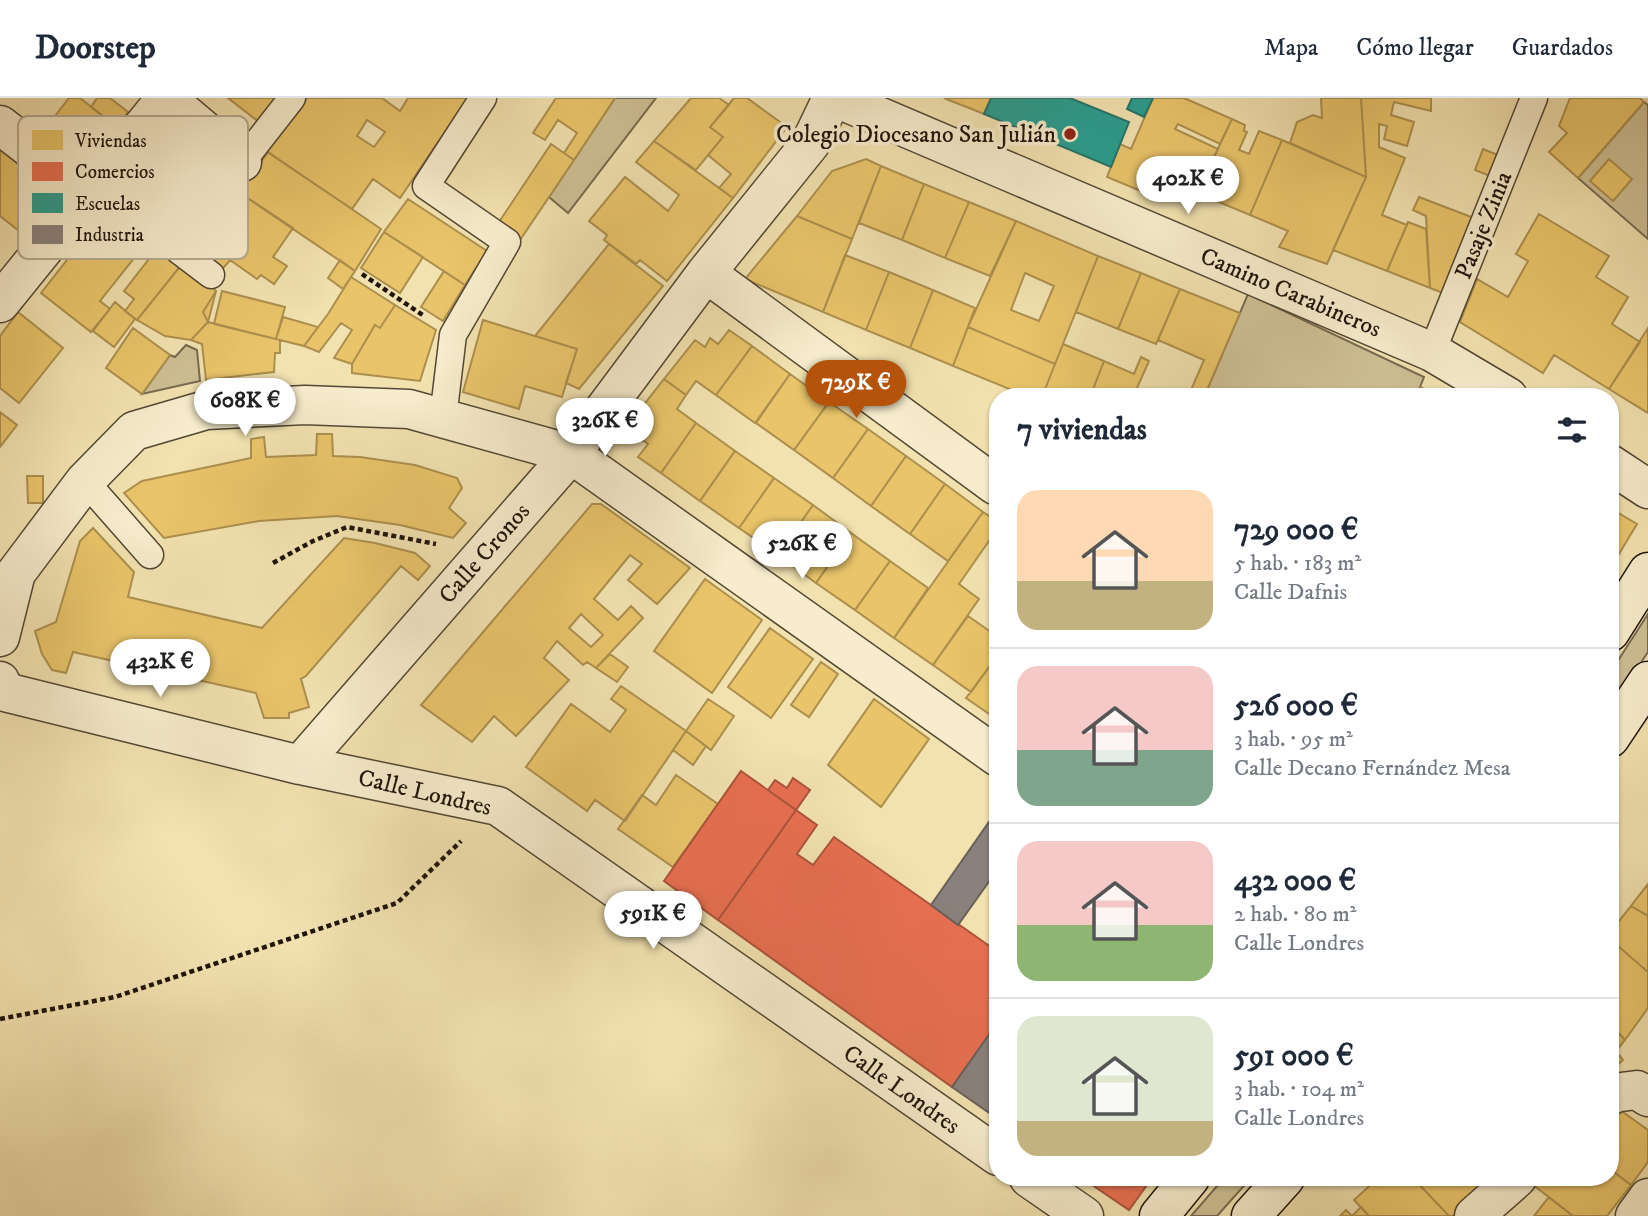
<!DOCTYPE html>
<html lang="es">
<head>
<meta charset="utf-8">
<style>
  :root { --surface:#fff; --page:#f6f6f7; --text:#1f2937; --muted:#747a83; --line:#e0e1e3; --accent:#b45309 }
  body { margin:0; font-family:"IM FELL DW Pica",serif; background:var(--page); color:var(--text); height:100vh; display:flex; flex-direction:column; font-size:26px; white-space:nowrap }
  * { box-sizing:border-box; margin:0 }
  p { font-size:23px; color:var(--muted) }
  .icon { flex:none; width:38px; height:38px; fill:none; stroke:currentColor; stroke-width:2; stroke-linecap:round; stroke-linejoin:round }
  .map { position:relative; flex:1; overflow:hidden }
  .panel { position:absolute; left:989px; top:290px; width:630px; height:798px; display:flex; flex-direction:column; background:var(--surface); border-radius:28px; box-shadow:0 2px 5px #0004 }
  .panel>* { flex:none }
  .price { position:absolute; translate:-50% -60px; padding:0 16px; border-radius:24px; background:#fff; color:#222; font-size:23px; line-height:46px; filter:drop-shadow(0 2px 4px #0008) }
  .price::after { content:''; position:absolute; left:50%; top:42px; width:21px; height:16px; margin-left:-10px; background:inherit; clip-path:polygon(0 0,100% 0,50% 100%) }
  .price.selected { background:var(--accent); color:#fff }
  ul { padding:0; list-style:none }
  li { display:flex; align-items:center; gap:21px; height:175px; padding:0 28px }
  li+li { border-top:2px solid var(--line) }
  li span { display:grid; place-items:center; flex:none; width:196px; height:140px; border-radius:21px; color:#555 }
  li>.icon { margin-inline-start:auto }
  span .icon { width:84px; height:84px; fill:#fffc; stroke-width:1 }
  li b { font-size:30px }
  h2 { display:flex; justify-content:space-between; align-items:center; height:84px; padding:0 28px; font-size:30px }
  header { display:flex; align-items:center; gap:42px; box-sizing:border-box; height:98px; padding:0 35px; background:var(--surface); border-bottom:2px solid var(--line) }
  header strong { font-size:33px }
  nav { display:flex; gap:38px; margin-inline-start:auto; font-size:24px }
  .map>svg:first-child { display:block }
  .green { fill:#cebf94; stroke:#766a50; stroke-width:2 }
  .homes { fill:#e9c46a; stroke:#ac8f4e; stroke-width:2; fill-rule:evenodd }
  .shops { fill:#e76f51; stroke:#ab543c; stroke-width:2 }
  .schools { fill:#2a9d8f; stroke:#267468; stroke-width:2 }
  .industry { fill:#8a817c; stroke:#6a605a; stroke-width:2 }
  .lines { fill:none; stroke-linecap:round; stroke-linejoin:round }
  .lane-casing { stroke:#534835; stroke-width:29 }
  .street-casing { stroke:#534835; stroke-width:41 }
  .secondary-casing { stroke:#1e140c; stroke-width:41 }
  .path { stroke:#1e140c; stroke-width:4.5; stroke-dasharray:5 3.5; stroke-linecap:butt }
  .lane { stroke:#f7eccc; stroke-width:26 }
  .street { stroke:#f7eccc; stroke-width:38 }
  .secondary { stroke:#f7eccc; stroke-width:38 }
  .poi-dot { fill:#8f2418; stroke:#f7eccc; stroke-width:2.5 }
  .labels { text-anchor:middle; stroke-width:7; stroke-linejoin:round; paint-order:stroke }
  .poi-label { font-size:24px; fill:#1e140c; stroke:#f7eccc; text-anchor:end }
  .street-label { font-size:24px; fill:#1e140c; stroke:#f7eccc }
  .key { fill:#f7eccc; stroke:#b6ab92; stroke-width:2 }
  .key-label { font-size:19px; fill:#1e140c }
</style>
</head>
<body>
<header>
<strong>Doorstep</strong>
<nav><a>Mapa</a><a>Cómo llegar</a><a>Guardados</a></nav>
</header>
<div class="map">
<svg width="1648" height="1118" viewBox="0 0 1648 1118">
  <rect width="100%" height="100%" fill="#f2e2b0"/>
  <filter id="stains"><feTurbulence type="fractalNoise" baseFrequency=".00286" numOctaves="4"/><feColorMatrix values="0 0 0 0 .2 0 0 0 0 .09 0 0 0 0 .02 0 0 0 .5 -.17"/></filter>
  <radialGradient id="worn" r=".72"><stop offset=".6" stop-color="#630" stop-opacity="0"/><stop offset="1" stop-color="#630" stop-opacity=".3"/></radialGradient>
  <path class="green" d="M615,0H656L568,115L549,99Z
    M1644,4L1648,7V141L1578,80Z
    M1248,196L1424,279L1416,299H1204Z
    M186,247L197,252L200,283L142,296L170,257L175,259Z
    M1648,516V554L1610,612V575Z
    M1224,1080H1251L1217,1118H1191Z"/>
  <path class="homes" d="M69,0H80L117,29L83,70L64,55L78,36L55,18Z
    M97,0H110L128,14L117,29L91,9Z
    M228,0H278L259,24Z
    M307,0H382L400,13L408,0H468L400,100L373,81L352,111L266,53ZM367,22L385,34L374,49L357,38Z
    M556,0H615L574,62L564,55L577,35L558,22L545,42L533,35Z
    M691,0H719L729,7L710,29L723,39L696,72L654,43Z
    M734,0H747L787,29L733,100L719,90L731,76L708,57L723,39L710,29Z
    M944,0H991L984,16Z
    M1153,0H1184L1232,21L1220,46L1178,26L1175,31L1218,51L1197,95L1155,77L1148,96L1107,79L1120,46L1131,51Z
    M1321,0H1361L1366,79L1290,45L1297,24L1313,17L1322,20Z
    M1361,0H1431V13L1394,4L1391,17L1414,24L1407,48L1384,41L1387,28L1379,26V49L1405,60L1382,117L1407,127L1387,173L1333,152L1366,79Z
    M1570,0H1640L1644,4L1578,80L1549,54L1567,35L1559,28Z
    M1232,21L1245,27L1244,33L1247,34L1239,52L1249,56L1259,33L1282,42L1250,117L1197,95Z
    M1282,42L1366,79L1327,166L1279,149L1288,133L1250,117Z
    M654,43L733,100L667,183L640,162L636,166L604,142L607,137L589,123L625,79L668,113L679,97L636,64Z
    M551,46L574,62L520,142L497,127Z
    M0,48L62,96L28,140L0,118Z
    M1483,51L1498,57L1490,78L1475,72Z
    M268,54L381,131L355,173L240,95Z
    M866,61L881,68L852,141L797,118L832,73Z
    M1609,61L1632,81L1613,103L1590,83Z
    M881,68L924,86L902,142L859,125Z
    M924,86L969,104L945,160L902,142Z
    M240,95L293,130L273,159L287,168L274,186L261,177L257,181L230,162L220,174L197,157Z
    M118,97L168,137L153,156L143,149L100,203L110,211L91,234L41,195Z
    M1419,99L1474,120L1443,195L1430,190L1426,118L1413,112Z
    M408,101L487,153L465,187L384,134Z
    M969,104L1016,123L990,178L945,160Z
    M1539,116L1609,158L1596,179L1628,199L1612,226L1640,244L1609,291L1554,257L1543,275L1460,224L1477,181L1508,199L1528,163L1516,156Z
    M797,118L852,141L823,214L745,181Z
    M1016,123L1098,158L1055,266L968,229ZM1025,175L1054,188L1039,223L1011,212Z
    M1408,124L1426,131L1430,190L1387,173Z
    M384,134L423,159L400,195L361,170Z
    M609,146L663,188L579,291L566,285L577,251L535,238Z
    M159,148L182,166L137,222L125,213L134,201L124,193Z
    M845,157L889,174L866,232L823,214Z
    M1098,158L1141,175L1118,231L1076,214Z
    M340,162L355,173L343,191L328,180Z
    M182,166L216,193L203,214L208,224L191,242L165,238L137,222Z
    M444,173L465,187L443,223L421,209Z
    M889,174L933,192L910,250L866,232Z
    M1141,175L1180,191L1156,246L1118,231Z
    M351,179L395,207L380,230L375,227L352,266L334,260L352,232L341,225L319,254L304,248L328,216Z
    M1180,191L1240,215L1204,299H1188L1204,262L1158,242Z
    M933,192L975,210L953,268L910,250Z
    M216,193L208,224L203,214Z
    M222,193L285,209L276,241L214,226Z
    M115,204L135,221L114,249L93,233Z
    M395,207L436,232L420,283L352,275V266L375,227L380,230Z
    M18,214L63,250L19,305L0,290V238Z
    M283,219L318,229L304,248L276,241Z
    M483,222L577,251L562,299L525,288L519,311L463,294Z
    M208,224L280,242V255H275L274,274L206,282L202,246L191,242Z
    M968,229L1055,266L1042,299H1029L953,268Z
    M133,230L170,257L142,296L106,270Z
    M1648,230V315L1609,291Z
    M729,232L752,248L716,297L696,283L686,297L664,281L695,242L705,249L710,240L718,246Z
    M1063,246L1104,263L1090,299H1042Z
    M752,248L790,276L755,325L716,297Z
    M1141,259L1149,263L1133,299H1090L1104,263L1134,276Z
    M790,276L829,304L794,352L756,325Z
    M664,281L686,297L677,311L696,325L661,375L638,359L648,346L640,340L645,331L632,322Z
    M1421,289L1437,299H1438H1416Z
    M829,304L868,331L833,380L794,352Z
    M0,314L17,327L0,349Z
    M696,325L735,353L700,403L661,375Z
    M868,331L906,358L871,408L833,380Z
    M317,336H332L333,358L360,359L415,367L457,380L462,390L449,410L466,425L453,440L400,427L337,418L259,423L164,440L124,395L142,383L251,360V341L264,339L266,359L316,357Z
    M735,353L774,380L739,430L700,403Z
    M906,358L945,386L910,436L871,408Z
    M27,378H43V405H28Z
    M774,380L813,407L778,457L739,430Z
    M945,386L983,414L948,463L910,436Z
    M592,406H601L690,470L657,506L628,482L642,466L630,457L594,501L618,522L631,508L643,520L596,570L587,564L583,567L557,543L544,560L569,582L516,638L494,618L472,644L421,607ZM581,516L603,537L591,549L569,530Z
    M813,407L851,435L816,485L778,457Z
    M1610,410L1637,426L1610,471Z
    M983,414L998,424V430L959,486L979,501L933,567L894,540Z
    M93,430L134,474L128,499L262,530L344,440L375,445L415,455L430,468L418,482L401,468L306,578L301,581L309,609L289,615V620H264L256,595L73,554L66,575L52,572L42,556L35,533L56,524L80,443Z
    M851,435L890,463L855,512L816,485Z
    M890,463L928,490L894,540L855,512Z
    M705,481L762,522L712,595L654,553Z
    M968,518L998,539V557L971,594L933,567Z
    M770,530L813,561L771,620L728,589Z
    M610,556L628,569L617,584L596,570Z
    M998,557V622L966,600Z
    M821,564L838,576L809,619L791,607Z
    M621,588L686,633L625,723L595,702L587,713L526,669L571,606L610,634L626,612L611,601Z
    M708,601L734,618L711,652L686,633Z
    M874,601L929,641L881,709L828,667Z
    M686,633L706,648L693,667L673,652Z
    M676,677L718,706L673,769L618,731L642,697L656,707Z
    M1648,786V818L1631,808Z
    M1631,808L1648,818V874L1610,841V834Z
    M1610,841L1648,874V910L1625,942L1610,926Z
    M1610,926L1625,942L1616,953L1610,946Z
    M1610,946L1623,962L1610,974Z
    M1620,1012L1648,1032V1064L1631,1087L1610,1071V1021Z
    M1610,1071L1631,1087L1607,1118H1573L1532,1086L1540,1080H1610Z
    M1378,1080H1413L1449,1118H1369L1354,1102Z
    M1413,1080H1493L1453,1118H1449Z
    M1549,1099L1573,1118H1534Z
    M1361,1109L1369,1118H1340L1346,1112L1352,1118Z"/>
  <path class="shops" d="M741,673L796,712L718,822L664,783Z
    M793,680L810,692L796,712L768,692L775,682L787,690Z
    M796,712L817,727L797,756L813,767L834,739L998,854V924L952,989L718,822Z
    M1082,1080H1152L1129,1112Z"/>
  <path class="schools" d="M991,0H1070L1129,24L1111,69L984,16Z
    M1132,0H1153L1144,19L1127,11Z"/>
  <path class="industry" d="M998,711V771L958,827L931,807Z
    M998,924V1021L952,989Z"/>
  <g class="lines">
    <g class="lane-casing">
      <path id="lane" d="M211,177L178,152L242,64L292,0
        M1432,254L1534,0
        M443,320L453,237L507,144L426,88L483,0
        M85,383L150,457"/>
    </g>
    <g class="street-casing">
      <path id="street" d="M166,0L242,64
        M836,0L1432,254L1508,299
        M0,27L88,95
        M706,175L995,387L998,383
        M0,205L166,0
        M1610,366L1648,391
        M0,539L16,475L85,383L134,333L206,312L305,307L409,311L571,356L998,659
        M0,583L5,594L300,667L498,708L998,1058
        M300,667L571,356L706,175L810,46L832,0
        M1610,998L1613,995L1637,992L1648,999
        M1029,1080L1084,1118
        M1474,1118L1517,1080
        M1635,1118L1648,1100"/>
    </g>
    <g class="secondary-casing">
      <path id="secondary" d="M1610,534L1648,474
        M1610,640L1648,583
        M1159,1118L1190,1080
        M1251,1118L1285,1080"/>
    </g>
    <path class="path" d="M362,176L424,218
      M273,465L313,443L347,429L436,446
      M0,921L115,899L397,805L461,743"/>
    <use href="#lane" class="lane"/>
    <use href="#street" class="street"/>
    <use href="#secondary" class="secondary"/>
  </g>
  <circle class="poi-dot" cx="1070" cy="36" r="7"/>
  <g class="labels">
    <g class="poi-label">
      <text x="1056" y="44">Colegio Diocesano San Julián</text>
    </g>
    <g class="street-label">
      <text transform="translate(1483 127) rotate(-68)" y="8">Pasaje Zinia</text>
      <text transform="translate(1291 194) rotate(23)" y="8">Camino Carabineros</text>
      <text transform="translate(484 455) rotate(-49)" y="8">Calle Cronos</text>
      <text transform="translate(425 694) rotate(13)" y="8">Calle Londres</text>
      <text transform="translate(902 991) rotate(35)" y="8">Calle Londres</text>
    </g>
  </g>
  <rect x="18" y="18" width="230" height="143" rx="10" class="key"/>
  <rect x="32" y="32" width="31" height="20" fill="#e9c46a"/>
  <rect x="32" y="64" width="31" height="19" fill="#e76f51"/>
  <rect x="32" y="95" width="31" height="20" fill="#2a9d8f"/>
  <rect x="32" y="127" width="31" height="19" fill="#8a817c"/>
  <g class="key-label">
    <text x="75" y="49">Viviendas</text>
    <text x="75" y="80">Comercios</text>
    <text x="75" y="112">Escuelas</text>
    <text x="75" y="143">Industria</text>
  </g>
  <rect width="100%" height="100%" filter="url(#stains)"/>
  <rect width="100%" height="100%" fill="url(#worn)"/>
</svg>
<b class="price" style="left:1188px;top:118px">402K €</b>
<b class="price selected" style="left:856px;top:322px">729K €</b>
<b class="price" style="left:245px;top:340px">608K €</b>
<b class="price" style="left:605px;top:360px">326K €</b>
<b class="price" style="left:802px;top:483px">526K €</b>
<b class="price" style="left:160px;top:601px">432K €</b>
<b class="price" style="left:653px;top:853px">591K €</b>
<section class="panel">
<h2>7 viviendas<svg class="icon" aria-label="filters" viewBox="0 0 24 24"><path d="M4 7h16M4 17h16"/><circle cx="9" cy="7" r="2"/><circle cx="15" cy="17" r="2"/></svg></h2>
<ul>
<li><span style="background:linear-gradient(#ffd9b3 65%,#c2b280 0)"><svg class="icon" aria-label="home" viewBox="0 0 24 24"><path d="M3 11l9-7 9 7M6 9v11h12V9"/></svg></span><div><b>729 000 €</b><p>5 hab. · 183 m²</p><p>Calle Dafnis</p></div></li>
<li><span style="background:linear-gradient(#f6c9c9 60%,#7fa58c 0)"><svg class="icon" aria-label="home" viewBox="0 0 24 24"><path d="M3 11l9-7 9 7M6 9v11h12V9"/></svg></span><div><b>526 000 €</b><p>3 hab. · 95 m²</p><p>Calle Decano Fernández Mesa</p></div></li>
<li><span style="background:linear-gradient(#f6c9c9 60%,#8fb573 0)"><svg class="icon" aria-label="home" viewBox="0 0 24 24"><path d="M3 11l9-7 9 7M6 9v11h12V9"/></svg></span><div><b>432 000 €</b><p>2 hab. · 80 m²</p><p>Calle Londres</p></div></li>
<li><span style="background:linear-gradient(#dfe7d0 75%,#c2b280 0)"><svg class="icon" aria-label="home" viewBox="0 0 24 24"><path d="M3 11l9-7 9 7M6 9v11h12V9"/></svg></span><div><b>591 000 €</b><p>3 hab. · 104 m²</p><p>Calle Londres</p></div></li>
</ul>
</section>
</div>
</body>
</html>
